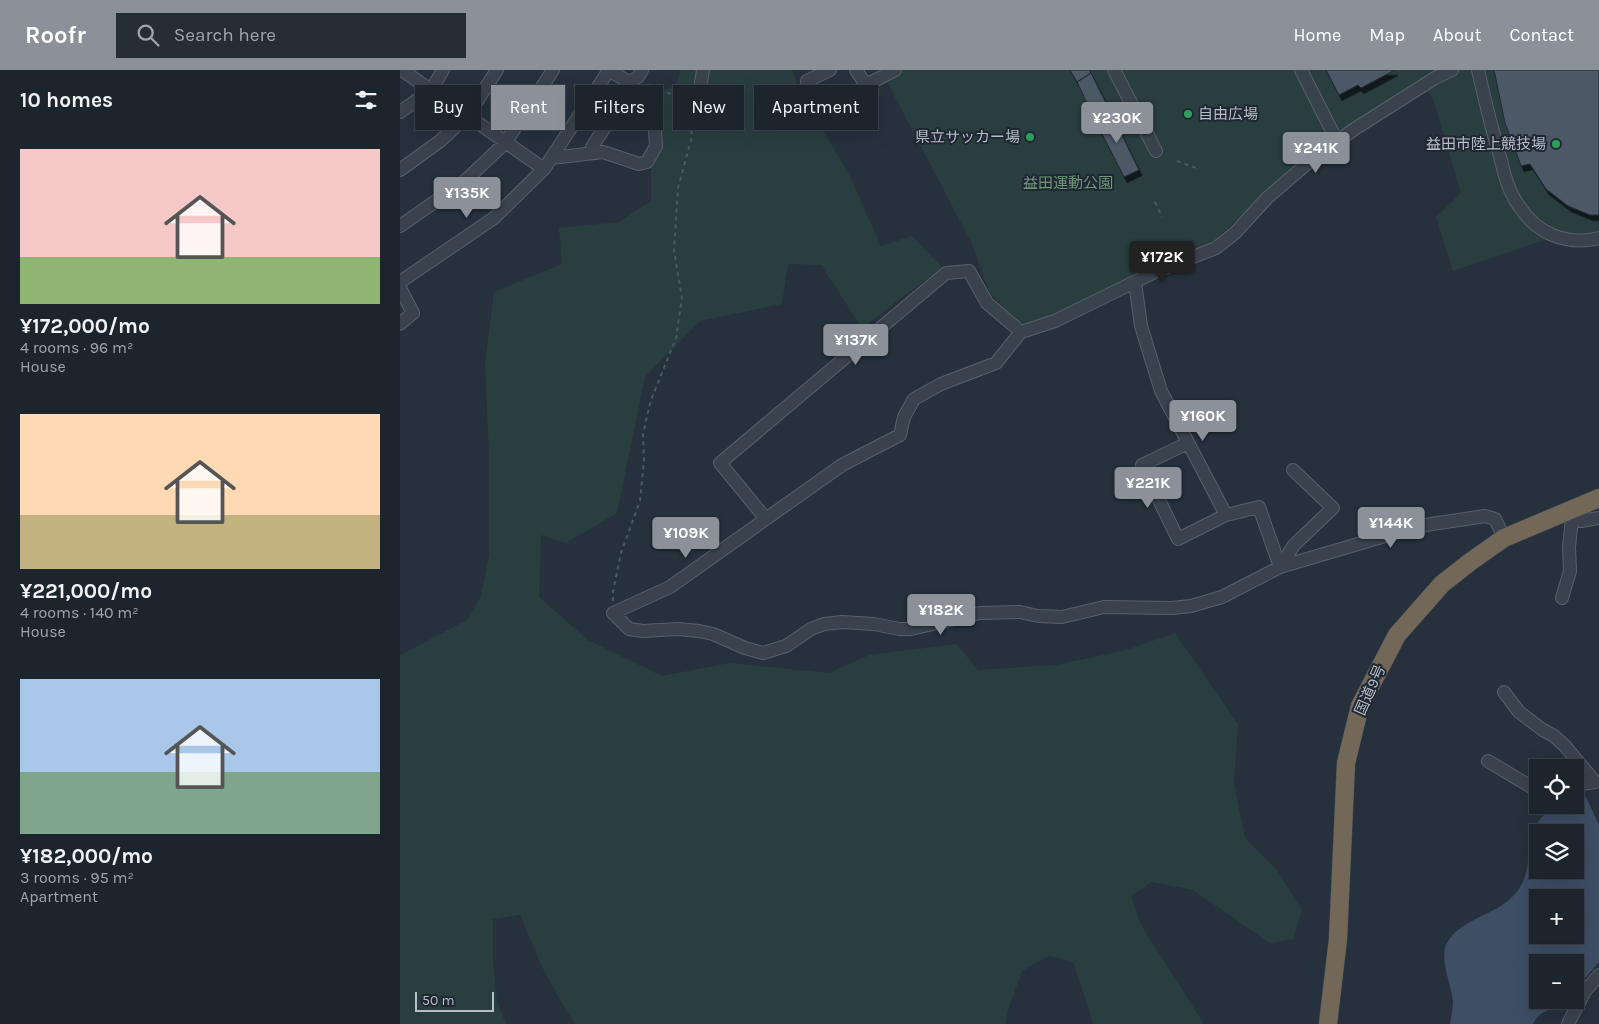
<!DOCTYPE html>
<html lang="en">
<head>
<meta charset="utf-8">
<style>
  :root { --surface:#1c252e; --page:#252d36; --text:#f1f3f6; --muted:#a0a5aa; --line:#3a424a; --accent:#8c9099 }
  body { margin:0; font-family:Karla,"Noto Sans JP",sans-serif; background:var(--page); color:var(--text); height:100vh; display:flex; flex-direction:column; font-size:19px; white-space:nowrap }
  * { box-sizing:border-box; margin:0 }
  p { font-size:16px; color:var(--muted) }
  .icon { flex:none; width:28px; height:28px; fill:none; stroke:currentColor; stroke-width:2; stroke-linecap:round; stroke-linejoin:round }
  .map { position:relative; flex:1; overflow:hidden }
  .drawer { display:flex; flex-direction:column; background:var(--surface); width:400px }
  .drawer>* { flex:none }
  .banner { position:absolute; left:15px; top:15px; width:475px; height:45px; display:flex; gap:10px }
  .fabs { position:absolute; left:1129px; top:689px; display:grid; gap:10px }
  .fabs a { display:grid; place-items:center; width:55px; height:55px; border-radius:0px; background:var(--surface); box-shadow:0 5px 20px #0002,0 0 0 1px var(--line); font-size:25px }
  .scale { position:absolute; left:15px; bottom:12px; width:79px; box-sizing:border-box; padding-left:5px; border:2px solid #b6bec8; border-top:0; font-size:14px; line-height:18px; white-space:nowrap; color:#b6bec8; -webkit-text-stroke:4px #1f2733; paint-order:stroke }
  .price { position:absolute; translate:-50% -42px; padding:0 11px; border-radius:5px; background:var(--accent); color:#fff; font-size:16px; line-height:32px; filter:drop-shadow(0 1px 2px #0008) }
  .price::after { content:''; position:absolute; left:50%; top:30px; width:15px; height:11px; margin-left:-8px; background:inherit; clip-path:polygon(0 0,100% 0,50% 100%) }
  .price.current { background:#222; color:#fff }
  ul { padding:0; list-style:none }
  li { display:grid; align-content:center; gap:10px; height:265px; padding:0 20px }
  li span { display:grid; place-items:center; height:155px; border-radius:0px; color:#555 }
  li>.icon { margin-inline-start:auto }
  span .icon { width:90px; height:90px; fill:#fffc; stroke-width:1 }
  li b { font-size:21px }
  h2 { display:flex; justify-content:space-between; align-items:center; height:60px; padding:0 20px; font-size:21px }
  .pill { padding:0 18px; border-radius:0px; background:var(--surface); box-shadow:0 5px 20px #0002,0 0 0 1px var(--line); font-size:18px; line-height:45px }
  .pill.current { background:var(--accent); color:#fff }
  header { display:flex; align-items:center; gap:30px; box-sizing:border-box; height:70px; padding:0 25px; background:var(--accent); color:#fff }
  header strong { font-size:24px }
  nav { display:flex; gap:28px; margin-inline-start:auto; font-size:18px }
  .search { width:350px; height:45px; background:var(--page); display:flex; align-items:center; gap:12px; box-sizing:border-box; padding:0 18px; border-radius:0px; color:var(--muted); font-size:19px }
  main { display:flex; flex:1; min-height:0 }
  .map>svg:first-child { display:block }
  .green { fill:#293e3f }
  .water { fill:#3d4e65; fill-rule:evenodd }
  .building { fill:#4d5866; stroke:#212935; filter:url(#shadow) }
  .lines { fill:none; stroke-linecap:round; stroke-linejoin:round }
  .minor-casing { stroke:#58606b; stroke-width:14 }
  .highway-casing { stroke:#454d58; stroke-width:19 }
  .path { stroke:#485b5d; stroke-width:2; stroke-dasharray:4 4; stroke-linecap:butt }
  .minor { stroke:#3a424e; stroke-width:12 }
  .highway { stroke:#736858; stroke-width:18 }
  .leisure-dot { fill:#2e9e5b; stroke:#1f2733; stroke-width:2 }
  .labels { text-anchor:middle; stroke-width:4; stroke-linejoin:round; paint-order:stroke }
  .poi-label { font-size:15px; fill:#b6bec8; stroke:#1f2733; text-anchor:end }
  .park-label { font-size:15px; fill:#6f9878; stroke:#1f2733 }
  .street-label { font-size:15px; fill:#b6bec8; stroke:#1f2733 }
</style>
</head>
<body>
<header>
<strong>Roofr</strong>
<div class="search"><svg class="icon" aria-label="search" viewBox="0 0 24 24"><circle cx="10" cy="10" r="6"/><path d="M15 15l6 6"/></svg>Search here</div>
<nav><a>Home</a><a>Map</a><a>About</a><a>Contact</a></nav>
</header>
<main>
<section class="drawer">
<h2>10 homes<svg class="icon" aria-label="filters" viewBox="0 0 24 24"><path d="M4 7h16M4 17h16"/><circle cx="9" cy="7" r="2"/><circle cx="15" cy="17" r="2"/></svg></h2>
<ul>
<li><span style="background:linear-gradient(#f6c9c9 70%,#8fb573 0)"><svg class="icon" aria-label="home" viewBox="0 0 24 24"><path d="M3 11l9-7 9 7M6 9v11h12V9"/></svg></span><div><b>¥172,000/mo</b><p>4 rooms · 96 m²</p><p>House</p></div></li>
<li><span style="background:linear-gradient(#ffd9b3 65%,#c2b280 0)"><svg class="icon" aria-label="home" viewBox="0 0 24 24"><path d="M3 11l9-7 9 7M6 9v11h12V9"/></svg></span><div><b>¥221,000/mo</b><p>4 rooms · 140 m²</p><p>House</p></div></li>
<li><span style="background:linear-gradient(#a9c7e8 60%,#7fa58c 0)"><svg class="icon" aria-label="home" viewBox="0 0 24 24"><path d="M3 11l9-7 9 7M6 9v11h12V9"/></svg></span><div><b>¥182,000/mo</b><p>3 rooms · 95 m²</p><p>Apartment</p></div></li>
</ul>
</section>
<div class="map">
<svg width="1199" height="954" viewBox="0 0 1199 954">
  <defs>
    <filter id="shadow"><feDropShadow dx="3" dy="5.5" stdDeviation="0" flood-color="#0009"/></filter>
  </defs>
  <rect width="100%" height="100%" fill="#26313d"/>
  <path class="green" d="M281,0H392L400,22L449,104L481,176L512,166L542,197L462,258L421,195L388,194L382,234L300,251L245,307L217,443L166,473L141,465L139,527L188,570L262,606L329,593L429,603L469,585L557,574L578,600L656,595L726,580L775,563L838,654L834,713L845,768L876,799L902,840L893,869L870,873L793,820L752,812L731,826L741,855L804,954H693L689,939L673,892L649,886L622,901L608,940L606,954H175L160,930L142,897L120,845L93,849V892L97,931L106,954H0V585L67,550L81,526L89,485V386L85,293L94,222L162,194L159,158L219,152L251,131V61L245,30L275,15Z
    M504,0H1199V167H1154L1053,201L1036,147L1061,123L1033,29L1022,12L901,91L814,171L775,186L653,248L627,255L616,250L600,235L588,219L572,174L486,10Z"/>
  <path class="water" d="M1181,719L1187,729L1199,755V892L1175,920V892H1138V930H1168L1165,938C1151,938 1139,941 1133,954H1050C1051,947 1053,939 1053,931C1051,915 1040,889 1046,875C1058,849 1095,846 1113,826C1135,802 1124,782 1135,757C1138,749 1149,741 1155,735H1175V721ZM1138,762H1175V800H1138ZM1138,828H1175V865H1138Z"/>
  <path class="building" d="M670,0H689L691,3L677,12Z
    M926,0H995L961,18L958,15L939,25Z
    M1094,0H1199V145H1190L1168,136L1146,119L1130,94L1121,96L1105,53Z
    M691,3L710,41L695,50L677,12Z
    M710,41L739,100L724,107L695,50Z"/>
  <g class="lines">
    <g class="minor-casing">
      <path id="minor" d="M2,0L144,99
        M208,0L229,12L238,7L242,0
        M456,0L466,15L495,0
        M714,0L756,81
        M901,0L937,71
        M1052,0L1035,8L953,60L909,92L867,128L835,163L816,178L757,201L655,251L621,262L596,293L541,314L514,329L504,347L500,365L442,395L270,517L213,543L229,559L243,561L278,559L299,561L313,564L345,578L363,583L386,576L411,559L424,554L442,552L474,554L499,559H511L580,543L620,542L638,546L662,547L704,537L772,538L791,536L822,527L880,497L1019,456L1085,446L1095,449L1104,468
        M1078,0C1084,26 1090,53 1098,79C1103,98 1107,120 1119,136C1137,164 1167,176 1199,168
        M407,11L430,0
        M298,31L303,0
        M0,42L31,20L43,0
        M192,77L227,22L229,12
        M151,88L203,82L239,94L247,92L256,76L254,47L243,38
        M0,100L40,71L68,45L97,0
        M0,156L66,110L106,72L153,0
        M0,212L94,148L144,99L209,0
        M735,212L741,256L761,321L826,445L859,437L880,497
        M0,218L13,243L0,254
        M788,373L742,395L778,469L826,445
        M1168,444L1172,449L1181,451L1199,448
        M366,449L320,393L546,203L569,201L587,233L621,262
        M880,497L894,475L933,438L893,400
        M1162,528L1170,501L1169,477L1172,449
        M1104,622L1119,642L1143,660L1154,666L1165,676L1195,712
        M1088,691L1138,721
        M1175,715L1195,712
        M1168,954L1185,921L1199,905"/>
    </g>
    <g class="highway-casing">
      <path id="highway" d="M928,954L938,869L946,693L960,636L997,565L1042,514L1070,492L1104,468L1199,428"/>
    </g>
    <path class="path" d="M777,91L799,99
      M755,132L762,147
      M213,531V522L221,483L240,431L244,389L243,365L246,350L251,330L276,268L282,228L274,181L278,118L291,70L292,57L287,40L276,27L249,13"/>
    <use href="#minor" class="minor"/>
    <use href="#highway" class="highway"/>
  </g>
  <g class="leisure-dot">
    <circle cx="788" cy="44" r="5"/>
    <circle cx="630" cy="67" r="5"/>
    <circle cx="1156" cy="74" r="5"/>
  </g>
  <g class="labels">
    <g class="poi-label">
      <text x="798" y="49" text-anchor="start">自由広場</text>
      <text x="620" y="72">県立サッカー場</text>
      <text x="1146" y="79">益田市陸上競技場</text>
    </g>
    <g class="park-label">
      <text x="668" y="118">益田運動公園</text>
    </g>
    <g class="street-label">
      <text transform="translate(970 620) rotate(-66)" y="5">国道9号</text>
    </g>
  </g>
</svg>
<div class="fabs">
<a><svg class="icon" aria-label="locate" viewBox="0 0 24 24"><circle cx="12" cy="12" r="6"/><path d="M12 2v4M12 18v4M2 12h4M18 12h4"/></svg></a>
<a><svg class="icon" aria-label="layers" viewBox="0 0 24 24"><path d="M12 4l9 5-9 5-9-5zM3 14l9 5 9-5"/></svg></a>
<a>+</a>
<a>−</a>
</div>
<div class="scale">50 m</div>
<b class="price" style="left:717px;top:74px">¥230K</b>
<b class="price" style="left:916px;top:104px">¥241K</b>
<b class="price" style="left:67px;top:149px">¥135K</b>
<b class="price current" style="left:762px;top:213px">¥172K</b>
<b class="price" style="left:456px;top:296px">¥137K</b>
<b class="price" style="left:803px;top:372px">¥160K</b>
<b class="price" style="left:748px;top:439px">¥221K</b>
<b class="price" style="left:991px;top:479px">¥144K</b>
<b class="price" style="left:286px;top:489px">¥109K</b>
<b class="price" style="left:541px;top:566px">¥182K</b>
<div class="banner">
<a class="pill">Buy</a>
<a class="pill current">Rent</a>
<a class="pill">Filters</a>
<a class="pill">New</a>
<a class="pill">Apartment</a>
</div>
</div>
</main>
</body>
</html>
